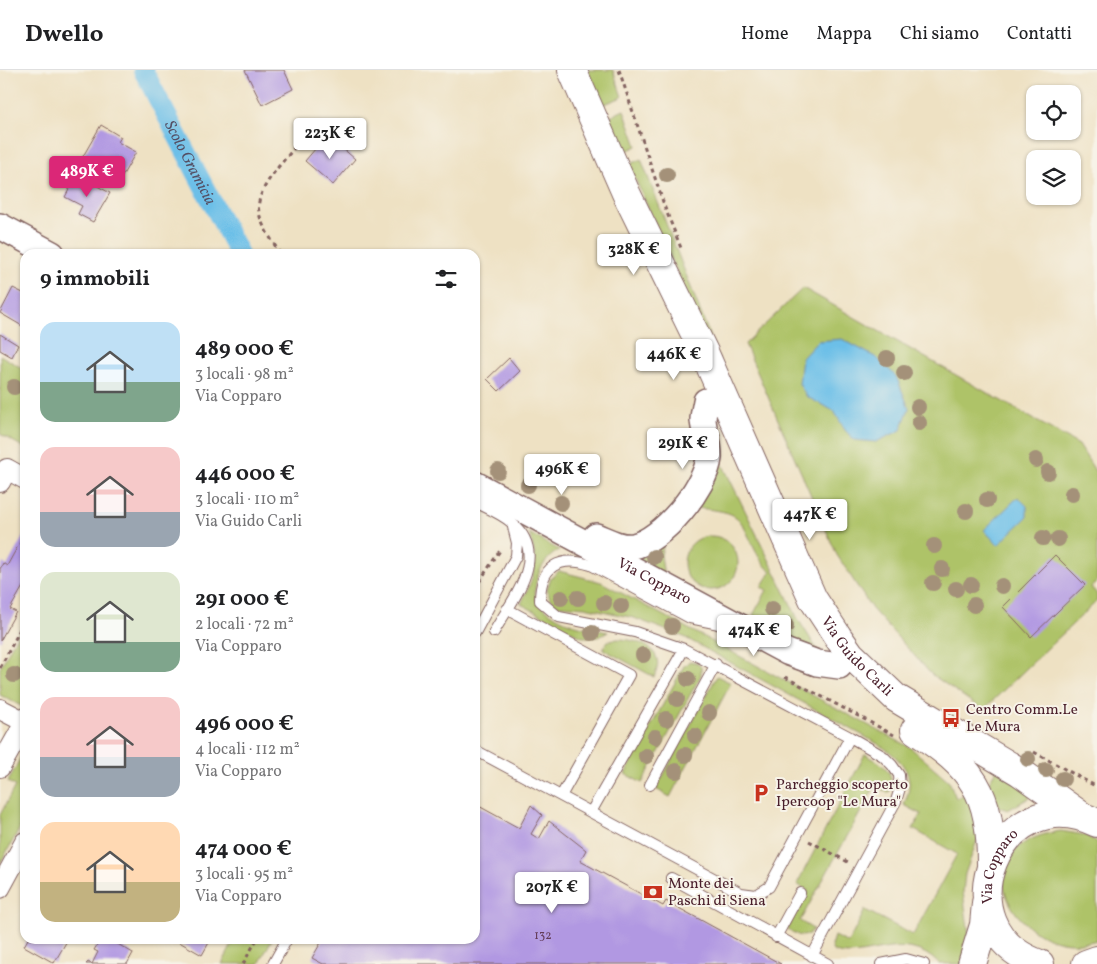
<!DOCTYPE html>
<html lang="it">
<head>
<meta charset="utf-8">
<style>
  :root { --surface:#fff; --page:#f2f2f2; --text:#202124; --muted:#757577; --line:#e0e0e0; --accent:#db2777 }
  body { margin:0; font-family:Vollkorn,serif; background:var(--page); color:var(--text); height:100vh; display:flex; flex-direction:column; font-size:19px; white-space:nowrap }
  * { box-sizing:border-box; margin:0 }
  p { font-size:16px; color:var(--muted) }
  .icon { flex:none; width:28px; height:28px; fill:none; stroke:currentColor; stroke-width:2; stroke-linecap:round; stroke-linejoin:round }
  .map { position:relative; flex:1; overflow:hidden }
  .sheet { position:absolute; left:20px; top:179px; width:460px; height:695px; display:flex; flex-direction:column; background:var(--surface); border-radius:15px; box-shadow:0 1px 4px #0004 }
  .sheet>* { flex:none }
  .tools { position:absolute; left:1026px; top:15px; display:grid; gap:10px }
  .tools a { display:grid; place-items:center; width:55px; height:55px; border-radius:10px; background:var(--surface); box-shadow:0 1px 4px #0004; font-size:25px }
  .price { position:absolute; translate:-50% -42px; padding:0 11px; border-radius:5px; background:#fff; color:#222; font-size:16px; line-height:32px; filter:drop-shadow(0 1px 2px #0008) }
  .price::after { content:''; position:absolute; left:50%; top:30px; width:15px; height:11px; margin-left:-8px; background:inherit; clip-path:polygon(0 0,100% 0,50% 100%) }
  .price.on { background:var(--accent); color:#fff }
  ul { padding:0; list-style:none }
  li { display:flex; align-items:center; gap:15px; height:125px; padding:0 20px }
  li span { display:grid; place-items:center; flex:none; width:140px; height:100px; border-radius:15px; color:#555 }
  li>.icon { margin-inline-start:auto }
  span .icon { width:60px; height:60px; fill:#fffc; stroke-width:1 }
  li b { font-size:21px }
  h2 { display:flex; justify-content:space-between; align-items:center; height:60px; padding:0 20px; font-size:21px }
  header { display:flex; align-items:center; gap:30px; box-sizing:border-box; height:70px; padding:0 25px; background:var(--surface); border-bottom:1px solid var(--line) }
  header strong { font-size:24px }
  nav { display:flex; gap:28px; margin-inline-start:auto; font-size:18px }
  .map>svg:first-child { display:block }
  .green { fill:#aec367; stroke:#7c7149 }
  .water { fill:#6cbfe8; stroke:#5b6f8a }
  .lines { fill:none; stroke-linecap:round; stroke-linejoin:round }
  .canal { stroke:#6cbfe8; stroke-width:20 }
  .building { fill:#b198e2 }
  .service-casing { stroke:#836360; stroke-width:12 }
  .minor-casing { stroke:#836360; stroke-width:22 }
  .tertiary-casing { stroke:#836360; stroke-width:28 }
  .secondary-casing { stroke:#836360; stroke-width:30 }
  .primary-casing { stroke:#836360; stroke-width:30 }
  .path { stroke:#836360; stroke-width:3; stroke-dasharray:4 4; stroke-linecap:butt }
  .service { stroke:#fff; stroke-width:10 }
  .minor { stroke:#fff; stroke-width:20 }
  .tertiary { stroke:#fff; stroke-width:25 }
  .secondary { stroke:#fff; stroke-width:28 }
  .primary { stroke:#fff; stroke-width:28 }
  .tree { fill:#a49179 }
  .labels { text-anchor:middle; stroke-width:4; stroke-linejoin:round; paint-order:stroke }
  .number-label { font-size:12px; fill:#643d59 }
  .street-label { font-size:15px; fill:#4a1f2b; stroke:#f7f3e8 }
  .poi-label { font-size:15px; fill:#4a1f2b; stroke:#f7f3e8; text-anchor:start }
  .water-label { font-size:16px; font-style:italic; fill:#544f64; stroke:#f7f3e8 }
</style>
</head>
<body>
<header>
<strong>Dwello</strong>
<nav><a>Home</a><a>Mappa</a><a>Chi siamo</a><a>Contatti</a></nav>
</header>
<div class="map">
<svg width="1097" height="894" viewBox="0 0 1097 894">
  <rect width="100%" height="100%" fill="#f7f3e8"/>
  <filter id="ink" filterUnits="userSpaceOnUse"><feTurbulence type="fractalNoise" baseFrequency=".02" numOctaves="2"/><feDisplacementMap in="SourceGraphic" scale="10" xChannelSelector="R" yChannelSelector="G"/><feConvolveMatrix kernelMatrix="1 2 1 2 8 2 1 2 1" color-interpolation-filters="sRGB"/></filter>
  <filter id="wash" filterUnits="userSpaceOnUse"><feTurbulence type="fractalNoise" baseFrequency=".0096" numOctaves="4" result="noise"/><feDisplacementMap in="SourceGraphic" scale="20" xChannelSelector="R" yChannelSelector="G"/><feGaussianBlur stdDeviation="1.12" result="paint"/><feColorMatrix in="noise" values="0 0 0 0 0 0 0 0 0 0 0 0 0 0 0 0 0 1.4 0 .05"/><feComposite in="paint" operator="in"/></filter>
  <g filter="url(#wash)">
    <rect width="100%" height="100%" fill="#eee1c3"/>
    <path class="green" d="M587,0H613L622,27L602,35Z
      M624,40L637,76L624,82L609,47Z
      M641,89L736,333L629,95Z
      M803,218L1079,375L1097,404V512L1091,517L1097,524V531L983,640L931,604L872,539L837,485L745,274Z
      M0,285L25,300V378L0,364Z
      M715,379L798,549L820,584L757,556L761,549L753,545L767,520L761,517L771,501C763,495 760,489 755,480C738,443 740,443 698,438Z
      M529,463L559,480C542,490 532,511 536,530C559,554 577,556 608,562L599,567H582L521,534C534,506 540,494 529,463Z
      M684 493a27 27 0 1 1 54 0a27 27 0 1 1-54 0Z
      M664,472L661,485L664,507L628,482Z
      M559,501L601,512L911,678L949,711L956,728L970,722L978,768L965,804L963,822L969,865L962,894H939C905,858 861,894 833,881L831,876L834,866L848,873L865,840L913,865L957,784L913,759L921,744L904,735C906,729 909,722 909,716C911,694 887,679 871,670L684,567L634,548L585,537L557,535L550,529L547,519L551,508Z
      M25,550V638L0,625V598Z
      M617,569C639,569 668,580 654,607L603,579L607,572Z
      M690,591L697,593L701,597V605L642,713L625,704L684,596Z
      M717,606L731,613L670,727L656,719Z
      M25,679V749L0,794V745L15,716L8,712Z
      M865,684C882,694 897,701 889,723L875,716L800,851L813,859C805,871 797,865 787,859L808,821L797,814Z
      M998,697L1031,721L1029,728L1008,740L999,737L989,712Z
      M1061,761L1085,765L1097,772V870C1016,894 953,775 1061,761Z
      M235,869H272L259,894H222Z"/>
    <path class="water" d="M842,269L877,288L896,306L909,338L901,360L876,372L854,370L845,360L834,341L807,327L799,314L802,288L818,271Z
      M1018,427L1027,436V447L998,475L984,460Z"/>
    <g class="lines">
      <path class="canal" id="s1" d="M143,0L239,184"/>
    </g>
    <g id="blocks">
      <path class="building" d="M245,0H284L293,19L262,35Z
        M101,55L121,67L118,72L136,82L120,110L82,88Z
        M327,65L355,89L333,115L305,91Z
        M77,105L110,123L93,152L78,144L82,136L65,127Z
        M13,218L25,224L24,257L0,243Z
        M0,264L18,275L12,287L0,280Z
        M509,288L520,301L499,321L487,309Z
        M25,463V513L10,539L16,542L0,571V499L3,493L7,496Z
        M1055,485L1085,515L1031,567L1003,537Z
        M475,734L519,758L531,735L542,745L531,764L539,769L549,751L586,780L580,791L663,836L666,831L781,894H323L312,888L323,869H475Z
        M28,869H68L54,893L24,876Z
        M101,869H109L133,883L127,894H86L88,892L92,894L98,882L94,880Z
        M174,869H211L202,885Z"/>
    </g>
  </g>
  <g filter="url(#ink)">
    <use href="#blocks" fill-opacity="0" stroke="#836360" stroke-width="1"/>
    <g class="lines">
      <g class="service-casing">
        <path id="service" d="M475,432C487,438 502,444 512,453C551,486 512,529 494,562
          M507,539L629,605L561,726
          M719,554L690,548L591,495C559,485 540,496 540,531L559,547L635,562L684,579L850,667L883,686L892,695L899,705L900,718L896,731L812,886
          M475,563L516,486L517,473L513,457
          M475,680L741,823L756,825L769,817L850,667
          M650,715L716,594
          M591,742L684,579
          M671,808L828,894
          M776,867L800,823
          M273,894L287,869
          M881,894L906,889L924,894"/>
      </g>
      <g class="minor-casing">
        <path id="minor" d="M0,412L7,399L25,409
          M0,639L25,652
          M0,697L25,653
          M0,818L25,772"/>
      </g>
      <g class="tertiary-casing">
        <g id="tertiary">
          <path d="M0,156L52,184"/>
          <path id="s2" d="M475,414L787,582L817,593L839,596"/>
          <path d="M596,466C608,471 620,478 633,476C662,471 706,417 709,388C710,374 704,363 703,350C703,344 705,337 706,331"/>
        </g>
      </g>
      <g class="secondary-casing">
        <g id="secondary">
          <path id="s3" d="M572,0L626,123L704,282L797,493L813,529L838,567L850,584L896,628L1020,702L1083,747"/>
          <path d="M915,660C973,698 991,722 991,793"/>
        </g>
      </g>
      <g class="primary-casing">
        <g id="primary">
          <path d="M972,894L984,855L986,833"/>
          <path id="s4" d="M1040,894C936,858 1000,705 1097,753"/>
          <path d="M1086,894L1097,890"/>
        </g>
      </g>
      <path class="path" d="M619,0L665,138L681,178
        M280,184C273,171 261,156 259,142C254,119 287,88 301,70
        M475,518L501,479
        M0,598L25,550
        M785,607L894,665
        M1034,682L1097,717
        M809,771L848,792
        M243,894L257,869"/>
      <use href="#service" class="service"/>
      <use href="#minor" class="minor"/>
      <use href="#tertiary" class="tertiary"/>
      <use href="#secondary" class="secondary"/>
      <use href="#primary" class="primary"/>
    </g>
    <g class="tree">
      <circle cx="667" cy="105" r="8"/>
      <circle cx="887" cy="288" r="8"/>
      <circle cx="904" cy="303" r="8"/>
      <circle cx="14" cy="317" r="8"/>
      <circle cx="918" cy="337" r="8"/>
      <circle cx="919" cy="353" r="8"/>
      <circle cx="1036" cy="390" r="8"/>
      <circle cx="498" cy="401" r="8"/>
      <circle cx="1048" cy="402" r="8"/>
      <circle cx="528" cy="415" r="8"/>
      <circle cx="1072" cy="424" r="8"/>
      <circle cx="987" cy="430" r="8"/>
      <circle cx="561" cy="433" r="8"/>
      <circle cx="966" cy="441" r="8"/>
      <circle cx="1043" cy="468" r="8"/>
      <circle cx="1058" cy="469" r="8"/>
      <circle cx="934" cy="476" r="8"/>
      <circle cx="654" cy="487" r="8"/>
      <circle cx="942" cy="499" r="8"/>
      <circle cx="933" cy="513" r="8"/>
      <circle cx="971" cy="515" r="8"/>
      <circle cx="1002" cy="516" r="8"/>
      <circle cx="956" cy="519" r="8"/>
      <circle cx="561" cy="528" r="8"/>
      <circle cx="578" cy="528" r="8"/>
      <circle cx="604" cy="533" r="8"/>
      <circle cx="974" cy="535" r="8"/>
      <circle cx="621" cy="536" r="8"/>
      <circle cx="772" cy="539" r="8"/>
      <circle cx="672" cy="556" r="8"/>
      <circle cx="786" cy="556" r="8"/>
      <circle cx="592" cy="563" r="8"/>
      <circle cx="643" cy="585" r="8"/>
      <circle cx="14" cy="605" r="8"/>
      <circle cx="688" cy="609" r="8"/>
      <circle cx="677" cy="629" r="8"/>
      <circle cx="709" cy="643" r="8"/>
      <circle cx="666" cy="649" r="8"/>
      <circle cx="695" cy="666" r="8"/>
      <circle cx="655" cy="667" r="8"/>
      <circle cx="685" cy="685" r="8"/>
      <circle cx="646" cy="686" r="8"/>
      <circle cx="1028" cy="689" r="8"/>
      <circle cx="1046" cy="700" r="8"/>
      <circle cx="676" cy="701" r="8"/>
      <circle cx="1063" cy="709" r="8"/>
    </g>
  </g>
  <defs>
    <g id="bus-bare" transform="scale(1.5)"><path d="M-5-6H5V4H4V6H2V4H-2V6H-4V4H-5ZM-3.5-4V0h7V-4ZM-3.5 1.2v1.5H-2V1.2ZM2 1.2v1.5H3.5V1.2Z" fill="#c8321e" stroke="#f7f3e8" stroke-width="2.5" paint-order="stroke"/></g>
    <g id="parking-bare" transform="scale(1.5)"><path d="M-3.5-5.5H1a3.5 3.5 0 0 1 0 7H-1V5.5H-3.5ZM-1-3.4V-.6H.8a1.4 1.4 0 0 0 0-2.8Z" fill="#c8321e" stroke="#f7f3e8" stroke-width="2.5" paint-order="stroke"/></g>
    <g id="bank-bare" transform="scale(1.5)"><path d="M-6-4H6V4H-6ZM0-2.3a2.3 2.3 0 1 0 0 4.6a2.3 2.3 0 1 0 0-4.6Z" fill="#c8321e" stroke="#f7f3e8" stroke-width="2.5" paint-order="stroke"/></g>
  </defs>
  <g fill-rule="evenodd">
    <use href="#bus-bare" x="951" y="648"/>
    <use href="#parking-bare" x="761" y="723"/>
    <use href="#bank-bare" x="653" y="822"/>
  </g>
  <g class="labels">
    <g class="number-label">
      <text x="543" y="869">132</text>
    </g>
    <g class="street-label">
      <text dy="5" stroke="none"><textPath href="#s2" startOffset="204">Via Copparo</textPath></text>
      <text dy="5" stroke="none"><textPath href="#s3" startOffset="654">Via Guido Carli</textPath></text>
      <text dy="5" stroke="none"><textPath href="#s4" startOffset="125">Via Copparo</textPath></text>
    </g>
    <g class="poi-label">
      <text x="966" y="644">Centro Comm.Le<tspan x="966" dy="17">Le Mura</tspan></text>
      <text x="776" y="719">Parcheggio scoperto<tspan x="776" dy="17">Ipercoop "Le Mura"</tspan></text>
      <text x="668" y="818">Monte dei<tspan x="668" dy="17">Paschi di Siena</tspan></text>
    </g>
    <g class="water-label">
      <text dy="6" stroke="none"><textPath href="#s1" startOffset="104">Scolo Gramicia</textPath></text>
    </g>
  </g>
</svg>
<div class="tools">
<a><svg class="icon" aria-label="locate" viewBox="0 0 24 24"><circle cx="12" cy="12" r="6"/><path d="M12 2v4M12 18v4M2 12h4M18 12h4"/></svg></a>
<a><svg class="icon" aria-label="layers" viewBox="0 0 24 24"><path d="M12 4l9 5-9 5-9-5zM3 14l9 5 9-5"/></svg></a>
</div>
<b class="price" style="left:330px;top:90px">223K €</b>
<b class="price on" style="left:87px;top:128px">489K €</b>
<b class="price" style="left:634px;top:206px">328K €</b>
<b class="price" style="left:674px;top:311px">446K €</b>
<b class="price" style="left:683px;top:400px">291K €</b>
<b class="price" style="left:562px;top:426px">496K €</b>
<b class="price" style="left:810px;top:471px">447K €</b>
<b class="price" style="left:754px;top:587px">474K €</b>
<b class="price" style="left:552px;top:844px">207K €</b>
<section class="sheet">
<h2>9 immobili<svg class="icon" aria-label="filters" viewBox="0 0 24 24"><path d="M4 7h16M4 17h16"/><circle cx="9" cy="7" r="2"/><circle cx="15" cy="17" r="2"/></svg></h2>
<ul>
<li><span style="background:linear-gradient(#bfe0f5 60%,#7fa58c 0)"><svg class="icon" aria-label="home" viewBox="0 0 24 24"><path d="M3 11l9-7 9 7M6 9v11h12V9"/></svg></span><div><b>489 000 €</b><p>3 locali · 98 m²</p><p>Via Copparo</p></div></li>
<li><span style="background:linear-gradient(#f6c9c9 65%,#9aa5b1 0)"><svg class="icon" aria-label="home" viewBox="0 0 24 24"><path d="M3 11l9-7 9 7M6 9v11h12V9"/></svg></span><div><b>446 000 €</b><p>3 locali · 110 m²</p><p>Via Guido Carli</p></div></li>
<li><span style="background:linear-gradient(#dfe7d0 70%,#7fa58c 0)"><svg class="icon" aria-label="home" viewBox="0 0 24 24"><path d="M3 11l9-7 9 7M6 9v11h12V9"/></svg></span><div><b>291 000 €</b><p>2 locali · 72 m²</p><p>Via Copparo</p></div></li>
<li><span style="background:linear-gradient(#f6c9c9 60%,#9aa5b1 0)"><svg class="icon" aria-label="home" viewBox="0 0 24 24"><path d="M3 11l9-7 9 7M6 9v11h12V9"/></svg></span><div><b>496 000 €</b><p>4 locali · 112 m²</p><p>Via Copparo</p></div></li>
<li><span style="background:linear-gradient(#ffd9b3 60%,#c2b280 0)"><svg class="icon" aria-label="home" viewBox="0 0 24 24"><path d="M3 11l9-7 9 7M6 9v11h12V9"/></svg></span><div><b>474 000 €</b><p>3 locali · 95 m²</p><p>Via Copparo</p></div></li>
</ul>
</section>
</div>
</body>
</html>
